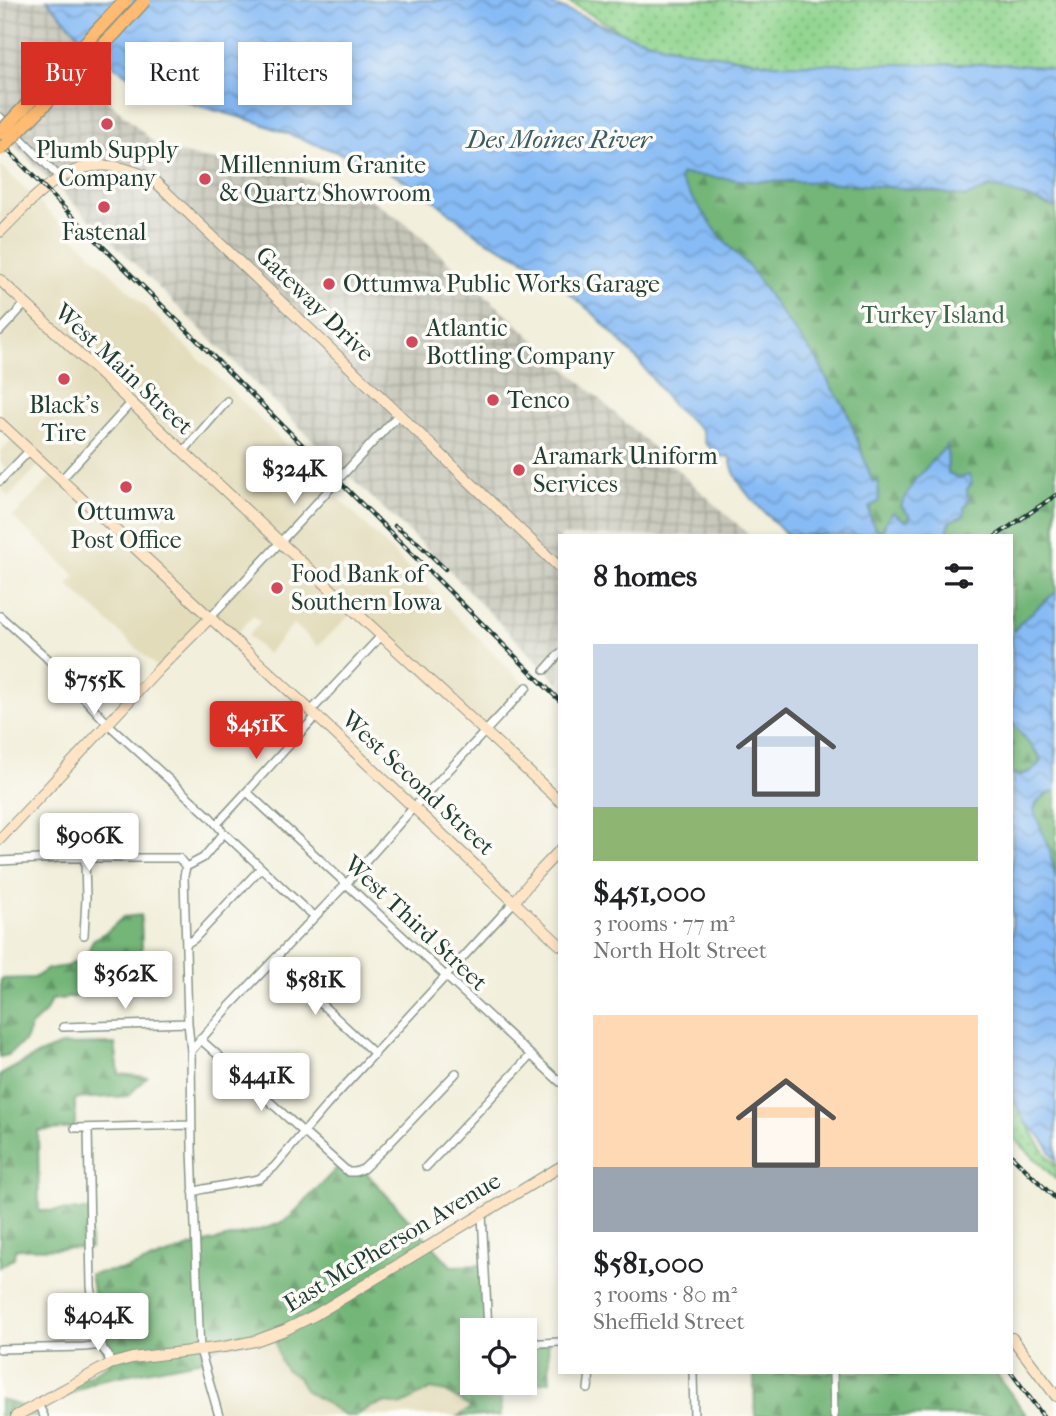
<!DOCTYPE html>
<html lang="en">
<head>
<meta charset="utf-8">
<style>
  :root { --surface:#fff; --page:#f2f2f2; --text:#202124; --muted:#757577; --accent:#d93025 }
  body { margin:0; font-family:"IM FELL French Canon",serif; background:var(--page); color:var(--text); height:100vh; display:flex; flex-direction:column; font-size:26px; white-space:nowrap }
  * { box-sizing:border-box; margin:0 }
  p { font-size:23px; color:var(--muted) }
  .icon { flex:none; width:38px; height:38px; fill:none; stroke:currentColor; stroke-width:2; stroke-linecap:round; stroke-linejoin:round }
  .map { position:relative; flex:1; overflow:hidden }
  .panel { position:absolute; left:558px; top:534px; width:455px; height:840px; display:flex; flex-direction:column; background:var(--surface); border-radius:0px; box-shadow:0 4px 10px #0003 }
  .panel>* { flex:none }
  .hud { position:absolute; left:21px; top:42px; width:432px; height:63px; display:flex; gap:14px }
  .buttons { position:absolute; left:460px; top:1318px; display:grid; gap:14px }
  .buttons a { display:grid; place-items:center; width:77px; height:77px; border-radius:0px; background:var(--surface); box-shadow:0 4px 10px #0003; font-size:35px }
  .price { position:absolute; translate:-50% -60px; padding:0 16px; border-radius:7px; background:#fff; color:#222; font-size:23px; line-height:46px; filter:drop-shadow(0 2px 4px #0008) }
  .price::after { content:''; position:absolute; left:50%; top:42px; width:21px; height:16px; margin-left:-10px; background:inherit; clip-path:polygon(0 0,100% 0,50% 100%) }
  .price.active { background:var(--accent); color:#fff }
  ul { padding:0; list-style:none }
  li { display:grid; align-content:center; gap:14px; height:371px; padding:0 35px }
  li span { display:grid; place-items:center; height:217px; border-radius:0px; color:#555 }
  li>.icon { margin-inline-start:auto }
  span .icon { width:126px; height:126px; fill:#fffc; stroke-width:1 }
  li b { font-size:30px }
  h2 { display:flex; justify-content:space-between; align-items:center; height:84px; padding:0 35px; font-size:30px }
  .pill { padding:0 24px; border-radius:0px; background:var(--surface); box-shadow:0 4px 10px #0003; font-size:24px; line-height:63px }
  .pill.active { background:var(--accent); color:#fff }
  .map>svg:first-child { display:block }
  .built { fill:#e2dcba }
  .industrial { fill:url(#industrial-grid) }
  .forest { fill:url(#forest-firs); stroke:#497a56; stroke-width:2 }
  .park { fill:url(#park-dots); stroke:#578860; stroke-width:2 }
  .water { fill:url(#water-waves); stroke:#537c94; stroke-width:2 }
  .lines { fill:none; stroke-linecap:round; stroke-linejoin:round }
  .street-casing { stroke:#889688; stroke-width:10 }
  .secondary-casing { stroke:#889688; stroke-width:12 }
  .street { stroke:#fff; stroke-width:7 }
  .secondary { stroke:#ffe4c6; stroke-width:10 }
  .rail-casing { stroke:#1f3d34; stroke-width:4.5 }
  .rail { stroke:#fdfcf7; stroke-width:2; stroke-dasharray:5; stroke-linecap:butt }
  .highway-bridge-casing { stroke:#889688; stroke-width:15; stroke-linecap:butt }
  .highway-bridge { stroke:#ffbb71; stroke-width:12 }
  .poi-dot { fill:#d1495b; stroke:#fdfcf7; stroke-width:2.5 }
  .labels { text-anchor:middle; stroke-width:7; stroke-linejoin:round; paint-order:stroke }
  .poi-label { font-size:24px; fill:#1f3d34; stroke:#fdfcf7; text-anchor:start }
  .street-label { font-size:24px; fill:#1f3d34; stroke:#fdfcf7 }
  .park-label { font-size:24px; fill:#3b634a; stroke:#fdfcf7 }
  .water-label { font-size:26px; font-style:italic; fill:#395c64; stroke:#fdfcf7 }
</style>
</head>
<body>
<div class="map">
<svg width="1056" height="1416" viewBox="0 0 1056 1416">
  <defs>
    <pattern id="industrial-grid" width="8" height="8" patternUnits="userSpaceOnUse" patternTransform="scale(1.75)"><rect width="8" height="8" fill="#c5c5b8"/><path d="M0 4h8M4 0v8" fill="none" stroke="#9fa196"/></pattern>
    <pattern id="forest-firs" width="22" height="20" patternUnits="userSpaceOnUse" patternTransform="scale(1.75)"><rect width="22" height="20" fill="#73b678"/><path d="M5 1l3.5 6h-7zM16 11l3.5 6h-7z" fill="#5e9563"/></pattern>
    <pattern id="park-dots" width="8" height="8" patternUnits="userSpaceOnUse" patternTransform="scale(1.75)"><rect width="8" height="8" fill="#8fd48d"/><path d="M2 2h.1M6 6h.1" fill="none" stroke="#74ad74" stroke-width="1.8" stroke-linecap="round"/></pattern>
    <pattern id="water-waves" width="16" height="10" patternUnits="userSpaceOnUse" patternTransform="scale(1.75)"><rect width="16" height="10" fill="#87bbf5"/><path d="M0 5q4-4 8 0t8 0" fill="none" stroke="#6e99c7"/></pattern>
  </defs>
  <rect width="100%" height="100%" fill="#fdfcf7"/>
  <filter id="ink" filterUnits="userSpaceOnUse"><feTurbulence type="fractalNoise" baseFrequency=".0143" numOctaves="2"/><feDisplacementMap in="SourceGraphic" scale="14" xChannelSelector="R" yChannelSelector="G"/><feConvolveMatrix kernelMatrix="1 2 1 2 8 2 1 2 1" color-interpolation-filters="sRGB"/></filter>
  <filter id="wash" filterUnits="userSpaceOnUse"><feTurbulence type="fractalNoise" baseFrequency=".00686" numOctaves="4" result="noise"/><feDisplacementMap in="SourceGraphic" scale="28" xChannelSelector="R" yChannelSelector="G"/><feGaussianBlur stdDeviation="1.57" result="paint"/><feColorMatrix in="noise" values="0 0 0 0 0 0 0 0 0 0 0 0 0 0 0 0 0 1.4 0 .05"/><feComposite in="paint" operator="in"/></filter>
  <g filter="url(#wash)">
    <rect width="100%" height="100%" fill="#f2efdc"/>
    <path class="built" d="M0,165L228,387L527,687L485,732L354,611L318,646L294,624L267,654L248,636L260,622L253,616L232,638L210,618L159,669L68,585L76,576L13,517L54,474L42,462L9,497L0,488V484L11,472L0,462V452L14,437L0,423Z
      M274,1334L286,1370L298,1377L305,1390L346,1416H219L200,1350Z
      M430,1389L446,1392L471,1408L458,1416H356L370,1407L385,1403L401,1405Z"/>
    <path class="industrial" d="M0,0H47L80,36L106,60L87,81L162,150L262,169L312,180L366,196L408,225L749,535L560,536V685L476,599L448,569L351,478L0,131Z"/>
    <path class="forest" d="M682,174L750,181L824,182L926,190L966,197L990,187L1015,193L1056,208V592L1022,621L1012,633V536L947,535L949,521L964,508L969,498L967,496C966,483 960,477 948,473L946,446L933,462L910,520L886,521L882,531C860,523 873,497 878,480L873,484L846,409L830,385L818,361L783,316L750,268L722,239L679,180Z
      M1012,722L1041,758L1036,769L1019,775L1012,771Z
      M1056,791V881L1050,852L1034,811C1036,800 1046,793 1056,791Z
      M141,915L142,950L132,960L107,974L91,990L75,997L51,1000L46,1012L31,1026L25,1041L8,1055L0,1057L1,979L34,978L48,969L67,966L86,957L93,940L109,930L123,917Z
      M115,1044L119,1074L147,1077L128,1096L75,1099V1128L38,1131L39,1211L89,1210L90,1248L15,1249L14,1258L0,1267V1075L39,1054L61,1045Z
      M340,1165L348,1172L363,1169L451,1266L484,1265L488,1330H472V1382H525V1344L548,1343L550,1381L501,1389V1416H458L471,1408L446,1392L431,1389L401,1405L385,1403L370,1407L356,1416H346L305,1390L298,1377L286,1370L280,1360L274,1335L201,1350L203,1360L95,1381L35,1413V1416H0V1399L29,1409L110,1364L103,1349L90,1274L126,1269L196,1245L256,1231L278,1224L289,1218Z
      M768,1372H995L1027,1416H755L754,1375Z"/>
    <path class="park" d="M565,0H1056V71L1042,67L1004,64H775L684,50L628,35Z
      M1012,1086C1021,1114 1036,1144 1056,1165V1179L1012,1136Z"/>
    <path class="water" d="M47,0H530L532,2L549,3L628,35L683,50L775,64H1004L1042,67L1056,71V208L1015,193L990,187L966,197L926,190L824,182L750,181L682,174L679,179L722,239L750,268L783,316L818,361L830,385L846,409L873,483L878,480L879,501L869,508L871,520L875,528L883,531L886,521L893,512L905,521L909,520L910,516L901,506L914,481L947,445L948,473L960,478L969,475L972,484L967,489V496L970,498L964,508L965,515L950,521L947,535H786C766,511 734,490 730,457L719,456L705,443L702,430L674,407L638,360L595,315L537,266L480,237L435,201L397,176L350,157L257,122L193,104L156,89L129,76L106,60L80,36Z
      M1056,592V791C1046,793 1036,800 1034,810L1050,852L1056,881V1161L1042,1138L1025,1122L1012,1096V771L1017,776C1028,774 1036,770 1041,760L1039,755L1012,722V633L1022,621Z"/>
  </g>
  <g filter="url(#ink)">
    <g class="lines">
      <g class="street-casing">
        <path id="street" d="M0,117L59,177
          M0,331L25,304
          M183,452L227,401
          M61,480L131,403
          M0,481L30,450
          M0,616L46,657L108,724L210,817L224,833L304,908L315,916
          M210,618L399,414
          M545,670L560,653
          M311,711L381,636
          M247,792L560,1082
          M217,824L316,716
          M0,861L60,858H179L186,867
          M186,867L184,876L188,1023L191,1051
          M186,867L203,858L224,833
          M84,935L86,898L85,859
          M186,944L194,939L261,868
          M274,960L375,1054
          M63,1027L188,1023
          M200,1039L348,1172H355L363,1169L386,1147L456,1073
          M75,1128L191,1125
          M88,1128L91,1286L95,1317L103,1349L108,1355L110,1364
          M426,1167L531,1055
          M193,1192L204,1189L259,1179L274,1167L327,1105L514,902
          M482,1214L488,1330
          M525,1344L560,1342
          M0,1349L84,1347L102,1345
          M693,1372L694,1416
          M833,1372L834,1416
          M588,1389L590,1372
          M38,1404L44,1416
          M219,1416L200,1350L199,1328L192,1149L191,1051L229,1007L346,884L414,807L527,687"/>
      </g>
      <g class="secondary-casing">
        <path id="secondary" d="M0,232C35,198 67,154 123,168C133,171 144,174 153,180C164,189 174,200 185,210L560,568
          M0,280L280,542L560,801
          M0,423L311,711L560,945
          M0,839L159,669L210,618
          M514,902L536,875L560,850
          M1012,1338L1056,1396
          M16,1416L110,1364L132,1358L223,1347L255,1341L285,1330L315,1315L560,1167"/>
      </g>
      <use href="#street" class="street"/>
      <use href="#secondary" class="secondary"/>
      <g class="rail-casing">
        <path id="rail" d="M0,142L66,210L560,701
          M395,526L418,543L445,569
          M996,536L1056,495
          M1012,1156L1056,1199
          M1011,1372L1043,1416"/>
      </g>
      <use href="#rail" class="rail"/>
      <g class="highway-bridge-casing">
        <path id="highway-bridge" d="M0,133L126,0
          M0,150L116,32L145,0"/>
      </g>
      <use href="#highway-bridge" class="highway-bridge"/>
    </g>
  </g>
  <g class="poi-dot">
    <circle cx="107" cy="124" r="7"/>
    <circle cx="205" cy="179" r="7"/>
    <circle cx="104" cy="207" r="7"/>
    <circle cx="329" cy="284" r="7"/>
    <circle cx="412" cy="342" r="7"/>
    <circle cx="64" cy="379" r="7"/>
    <circle cx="493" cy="400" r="7"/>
    <circle cx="519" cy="470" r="7"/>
    <circle cx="126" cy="487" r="7"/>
    <circle cx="277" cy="588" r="7"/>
  </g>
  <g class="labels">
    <g class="poi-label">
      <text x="107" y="158" text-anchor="middle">Plumb Supply<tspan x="107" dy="28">Company</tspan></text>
      <text x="219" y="173">Millennium Granite<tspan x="219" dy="28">&amp; Quartz Showroom</tspan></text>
      <text x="104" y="240" text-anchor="middle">Fastenal</text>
      <text x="343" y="292">Ottumwa Public Works Garage</text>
      <text x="426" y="336">Atlantic<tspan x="426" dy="28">Bottling Company</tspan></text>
      <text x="507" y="408">Tenco</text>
      <text x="64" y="413" text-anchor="middle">Black's<tspan x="64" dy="28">Tire</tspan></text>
      <text x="533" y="464">Aramark Uniform<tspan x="533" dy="28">Services</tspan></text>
      <text x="126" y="520" text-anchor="middle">Ottumwa<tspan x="126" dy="28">Post Office</tspan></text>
      <text x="291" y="582">Food Bank of<tspan x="291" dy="28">Southern Iowa</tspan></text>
    </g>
    <g class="street-label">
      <text transform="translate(315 304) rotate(44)" y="8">Gateway Drive</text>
      <text transform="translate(124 369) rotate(43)" y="8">West Main Street</text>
      <text transform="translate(418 783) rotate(43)" y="8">West Second Street</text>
      <text transform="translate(416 923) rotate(43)" y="8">West Third Street</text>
      <text transform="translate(392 1242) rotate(-31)" y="8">East McPherson Avenue</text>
    </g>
    <g class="park-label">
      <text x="933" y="323">Turkey Island</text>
    </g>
    <g class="water-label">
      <text x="559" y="148">Des Moines River</text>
    </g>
  </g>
</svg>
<div class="buttons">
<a><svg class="icon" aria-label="locate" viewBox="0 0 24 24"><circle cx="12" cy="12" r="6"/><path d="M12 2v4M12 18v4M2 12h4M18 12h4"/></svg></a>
</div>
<b class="price" style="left:294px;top:506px">$324K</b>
<b class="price" style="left:94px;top:717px">$755K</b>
<b class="price active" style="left:256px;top:761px">$451K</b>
<b class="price" style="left:89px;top:873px">$906K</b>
<b class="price" style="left:125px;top:1011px">$362K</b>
<b class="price" style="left:315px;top:1017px">$581K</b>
<b class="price" style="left:261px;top:1113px">$441K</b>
<b class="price" style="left:98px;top:1353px">$404K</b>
<div class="hud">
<a class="pill active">Buy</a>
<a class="pill">Rent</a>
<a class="pill">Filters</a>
</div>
<section class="panel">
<h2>8 homes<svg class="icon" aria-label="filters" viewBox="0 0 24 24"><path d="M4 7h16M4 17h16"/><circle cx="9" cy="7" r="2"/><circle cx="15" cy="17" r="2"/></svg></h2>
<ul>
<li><span style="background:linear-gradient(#c9d6e8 75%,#8fb573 0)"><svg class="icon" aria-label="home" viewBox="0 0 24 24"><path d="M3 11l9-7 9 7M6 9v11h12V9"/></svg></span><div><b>$451,000</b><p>3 rooms · 77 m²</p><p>North Holt Street</p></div></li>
<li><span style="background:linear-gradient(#ffd9b3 70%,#9aa5b1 0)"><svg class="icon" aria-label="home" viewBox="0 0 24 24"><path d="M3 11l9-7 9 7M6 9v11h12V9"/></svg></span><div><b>$581,000</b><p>3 rooms · 80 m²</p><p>Sheffield Street</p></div></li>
</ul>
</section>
</div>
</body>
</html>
